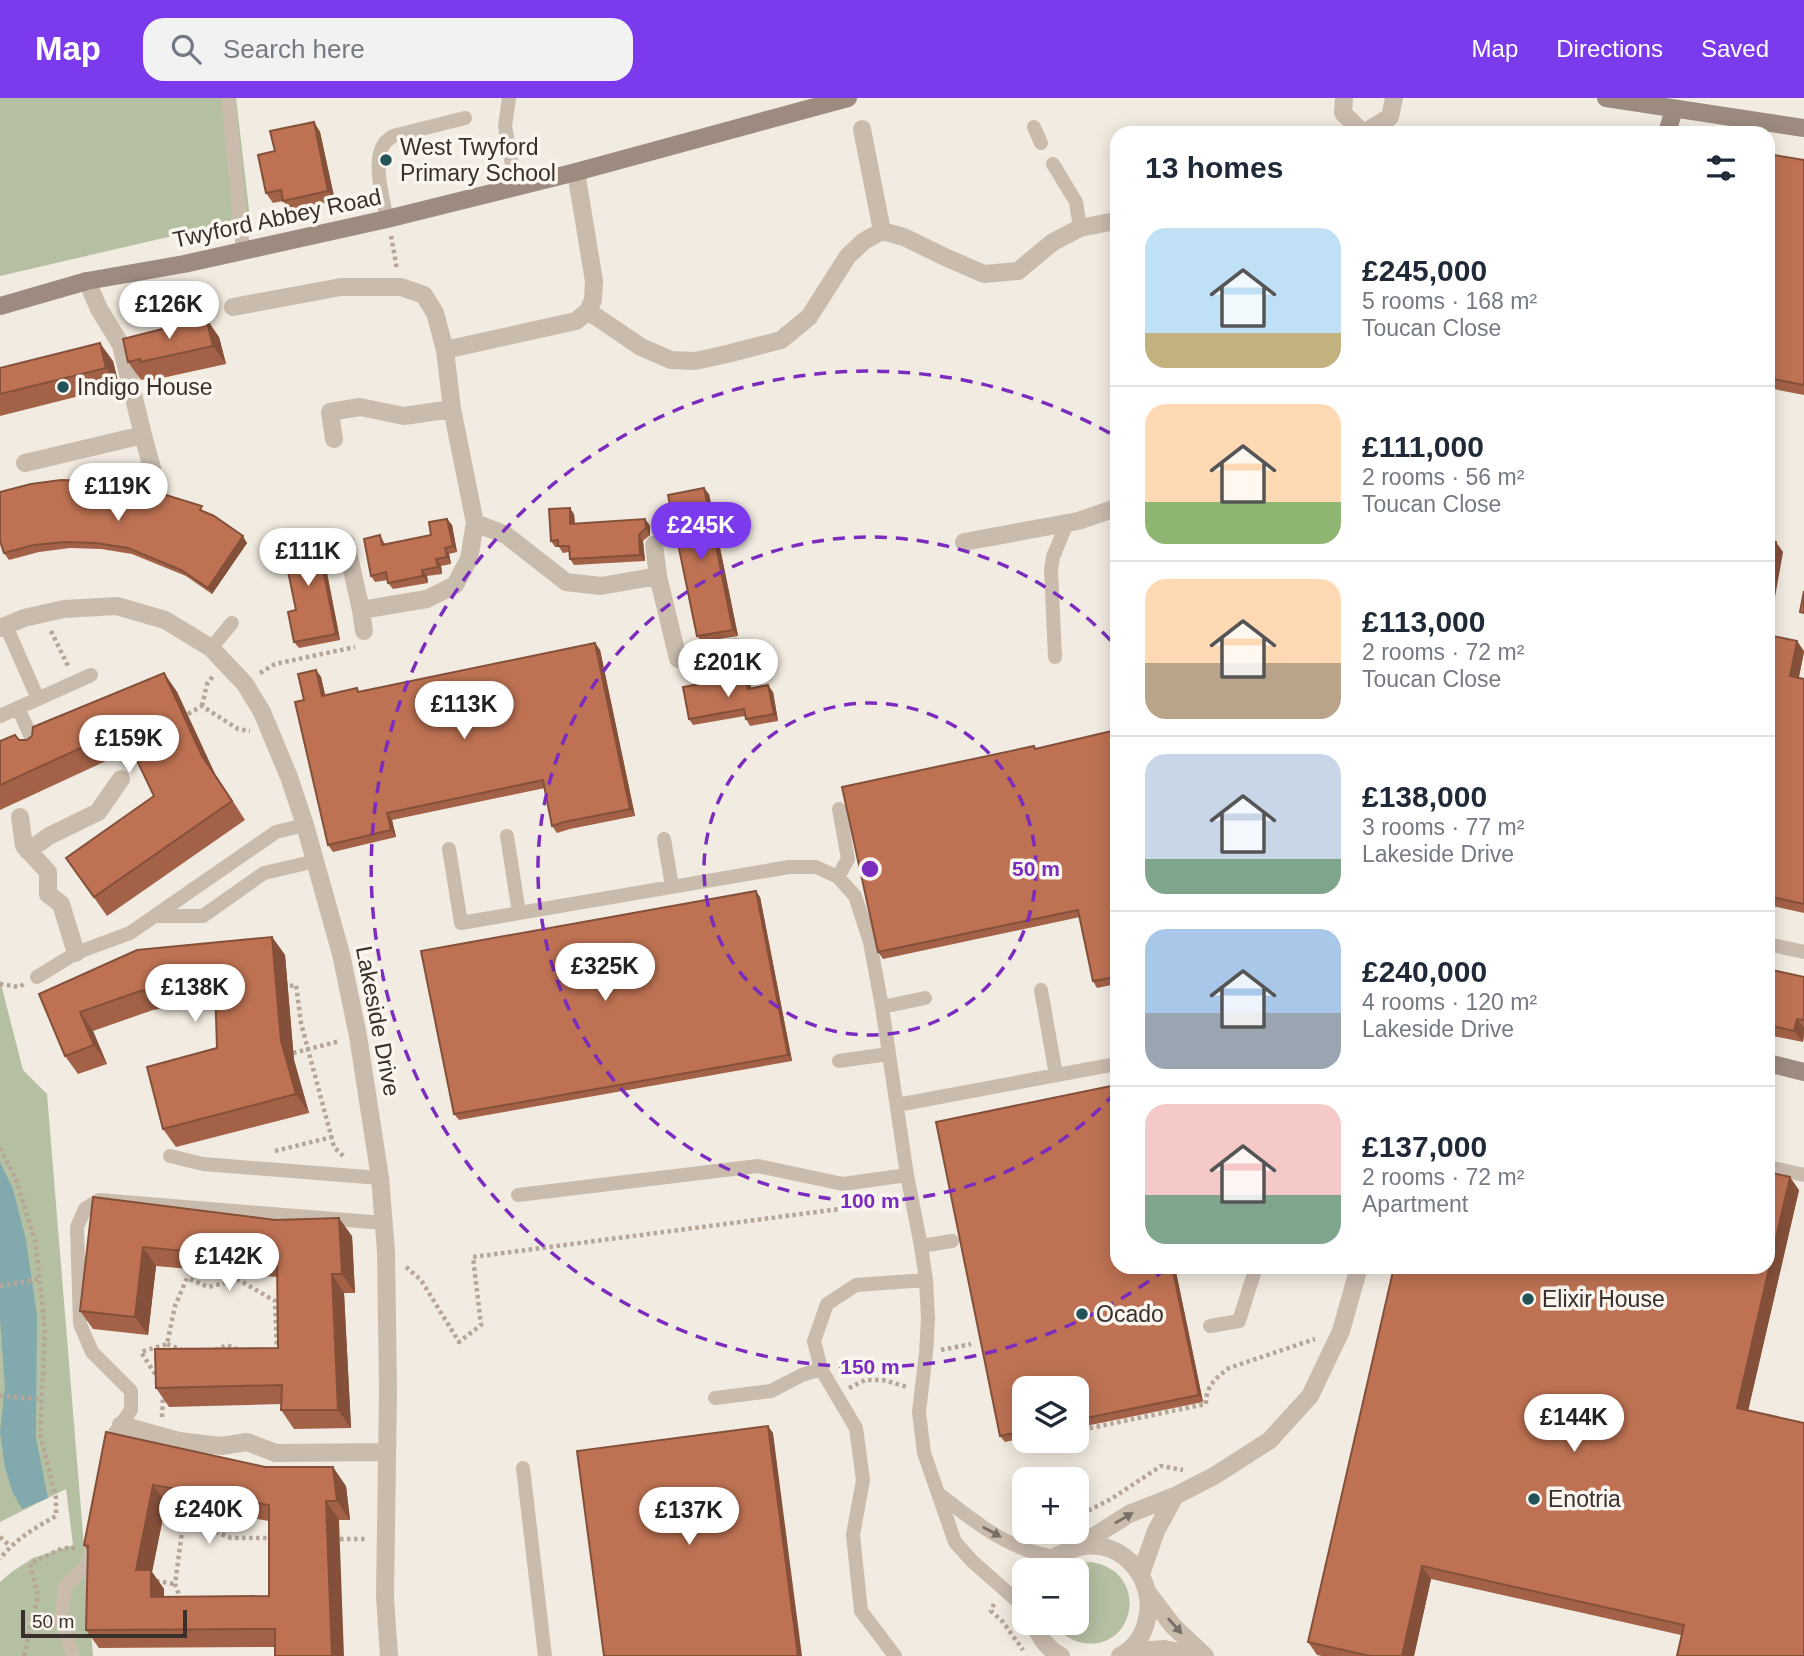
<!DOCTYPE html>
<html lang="en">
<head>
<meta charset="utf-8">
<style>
  :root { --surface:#fff; --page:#f2f2f3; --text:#1f2937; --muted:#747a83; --line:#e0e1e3; --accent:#7c3aed }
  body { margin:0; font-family:Helvetica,sans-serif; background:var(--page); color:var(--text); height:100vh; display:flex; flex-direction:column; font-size:26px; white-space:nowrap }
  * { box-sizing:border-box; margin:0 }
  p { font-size:23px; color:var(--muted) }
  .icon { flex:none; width:38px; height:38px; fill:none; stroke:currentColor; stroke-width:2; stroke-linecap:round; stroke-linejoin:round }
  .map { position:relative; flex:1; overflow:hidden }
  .details { position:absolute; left:1110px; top:28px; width:665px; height:1148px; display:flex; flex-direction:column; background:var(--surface); border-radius:21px; box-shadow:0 4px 18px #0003 }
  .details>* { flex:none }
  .buttons { position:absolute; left:1012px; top:1278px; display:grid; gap:14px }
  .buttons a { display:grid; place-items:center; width:77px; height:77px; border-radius:14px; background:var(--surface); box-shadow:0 4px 18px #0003; font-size:35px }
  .scale { position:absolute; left:21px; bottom:18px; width:166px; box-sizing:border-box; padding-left:7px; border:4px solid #39302b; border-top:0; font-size:19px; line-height:24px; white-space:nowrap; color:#39302b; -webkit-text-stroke:5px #faf5ee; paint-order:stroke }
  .price { position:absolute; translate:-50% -60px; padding:0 16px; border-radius:24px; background:#fff; color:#222; font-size:23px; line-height:46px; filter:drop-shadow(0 2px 4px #0008) }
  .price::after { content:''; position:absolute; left:50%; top:42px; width:21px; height:16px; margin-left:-10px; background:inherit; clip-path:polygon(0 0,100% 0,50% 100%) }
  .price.on { background:var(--accent); color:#fff }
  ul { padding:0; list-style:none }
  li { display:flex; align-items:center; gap:21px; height:175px; padding:0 35px }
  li+li { border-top:2px solid var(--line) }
  li span { display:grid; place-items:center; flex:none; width:196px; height:140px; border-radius:21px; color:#555 }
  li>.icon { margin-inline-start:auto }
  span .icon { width:84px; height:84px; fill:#fffc; stroke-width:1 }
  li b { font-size:30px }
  h2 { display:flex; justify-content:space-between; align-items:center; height:84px; padding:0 35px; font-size:30px }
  header { display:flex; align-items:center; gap:42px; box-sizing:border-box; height:98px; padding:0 35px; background:var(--accent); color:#fff }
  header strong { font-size:33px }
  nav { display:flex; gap:38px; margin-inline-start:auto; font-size:24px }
  .search { width:490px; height:63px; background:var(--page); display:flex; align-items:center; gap:18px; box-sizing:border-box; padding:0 24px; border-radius:21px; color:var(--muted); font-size:26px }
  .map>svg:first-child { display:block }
  .green { fill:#b5c0a2 }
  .water { fill:#82a9ad }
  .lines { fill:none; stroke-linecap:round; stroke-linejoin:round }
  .path { stroke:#b6a698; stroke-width:4.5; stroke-dasharray:3.5 3.5; stroke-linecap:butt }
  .lane { stroke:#cabcad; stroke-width:14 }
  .street { stroke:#cabcad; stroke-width:18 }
  .secondary { stroke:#9d8b7f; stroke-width:18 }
  .wall { fill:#a36247; fill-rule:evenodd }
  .shaded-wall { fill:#85503a }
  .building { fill:#be7253; stroke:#85503a; stroke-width:2; fill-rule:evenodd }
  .oneway { fill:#7a6f66 }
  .ring { fill:none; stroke:#7b2cbf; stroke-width:3.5; stroke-dasharray:12 9 }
  .poi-dot { fill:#235258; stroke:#faf5ee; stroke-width:2.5 }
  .labels { text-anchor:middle; stroke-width:7; stroke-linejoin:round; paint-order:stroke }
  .poi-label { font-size:23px; fill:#39302b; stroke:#faf5ee; text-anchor:start }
  .street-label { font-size:23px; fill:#39302b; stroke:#faf5ee }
  .centre { fill:#7b2cbf; stroke:#faf5ee; stroke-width:3.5 }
  .ring-label { font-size:21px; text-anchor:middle; font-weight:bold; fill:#7b2cbf; stroke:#faf5ee; stroke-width:7; stroke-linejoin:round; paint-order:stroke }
</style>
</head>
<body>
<header>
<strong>Map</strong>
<div class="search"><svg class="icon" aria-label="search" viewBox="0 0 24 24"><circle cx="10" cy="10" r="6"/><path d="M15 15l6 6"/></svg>Search here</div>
<nav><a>Map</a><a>Directions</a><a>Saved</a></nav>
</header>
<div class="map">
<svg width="1804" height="1558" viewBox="0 0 1804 1558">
  <rect width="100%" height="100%" fill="#f2ebe1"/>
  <path class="green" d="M0,0H236L250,120L0,178Z
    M0,882L23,972L47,996L93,1558H0V1484L13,1473L33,1460L73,1447L66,1391L0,1424Z
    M1091,1464C1153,1474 1134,1558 1079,1544C1068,1541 1059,1534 1054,1524H1076V1472H1066L1080,1465Z"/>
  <path class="water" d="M0,1064L13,1091L26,1142L37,1217L36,1340L48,1400L22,1411L13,1395L5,1370L0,1334L5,1289L0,1221Z"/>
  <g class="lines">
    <path class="path" d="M391,138L397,171
      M51,533L69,570
      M260,575L275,566L355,549
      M202,608L207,586L214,577
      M188,616L202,608L238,631L250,633
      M0,886L19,889L24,886
      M290,888L296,887L301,925L334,1049L344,1059
      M293,955L340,943
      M0,1050L16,1081L36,1146L45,1233L40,1336L56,1400V1418C35,1430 15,1441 0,1461
      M275,1053L332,1039
      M406,1169L421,1182L459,1244L481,1227L473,1159L847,1110L851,1101
      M0,1188L39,1181
      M167,1246L182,1252
      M215,1252L227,1247L239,1252
      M941,1252L971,1246
      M159,1282L141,1254L167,1246L175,1208L187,1180L208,1189L239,1182L275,1203L277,1253
      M849,1290L865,1282H883L907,1289
      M0,1298L42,1301
      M162,1319L163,1297
      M1076,1333L1206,1306C1205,1290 1216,1279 1229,1270L1315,1241
      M1018,1342V1344L1029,1342
      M1076,1419L1111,1401L1161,1368L1183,1372
      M0,1439L10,1448
      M340,1441H367
      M156,1483L175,1486
      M181,1502L175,1486L183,1426L191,1424L231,1440H272
      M994,1506L991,1513L1003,1524L1023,1552
      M24,1558L38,1497L30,1466L63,1450H75"/>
    <path class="lane" d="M228,0L243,152
      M509,0L505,28L516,89
      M1034,29L1041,45
      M1053,66L1076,104L1080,130
      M387,121C383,101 372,64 384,46C386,42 390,41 393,38L465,20
      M6,528L38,601
      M211,550L232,525
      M1055,559L1051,472L1053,459L1067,425
      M18,610L37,652
      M0,618L91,577
      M507,738L519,815
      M664,741L672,788
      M449,751L461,825L789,769H816L838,779L855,798L870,844L882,909L907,1077L921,1148L926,1182L928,1221L926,1255L919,1314L924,1355L955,1444L972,1463L1024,1509
      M838,779L848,761L839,711
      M156,818H203L264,775L316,763
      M1768,846L1804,854
      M37,879L76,855L130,835L276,734L305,727
      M1041,892L1056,977
      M882,909L925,900
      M839,963L888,956
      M897,1007L1116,966
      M170,1058L203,1066L380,1080
      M1768,1069L1804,1077
      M518,1097L758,1068L843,1086L907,1077
      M921,1148L952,1143
      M1210,1228L1239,1223L1256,1169
      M715,1300L771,1293L802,1277L821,1271
      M109,1354L112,1339L131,1312V1293L92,1254L80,1226L77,1129L85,1111L99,1102L384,1125
      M523,1370L545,1558
      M939,1396C965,1416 991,1438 1022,1450C1032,1455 1044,1456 1054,1459
      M73,1558L61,1521L65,1488L87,1467L92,1442
      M895,1558L861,1513L853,1437L863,1382L856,1330L821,1271L814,1243L827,1206L856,1187L926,1182"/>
    <path class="street" d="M1344,0L1343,15L1363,35
      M862,31L882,133
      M1364,35L1390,19L1394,0
      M576,74L594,183L593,202L588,213L641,249L671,262L695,263L727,256L781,242L809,219L848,158L864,143L882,133L904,139L947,160L984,176L1018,173L1053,144L1080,130L1115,123
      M233,209L341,189H401L424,197L435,215L445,252
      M143,337L152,370
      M334,341L330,314L360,309L404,318L452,311
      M25,365L143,337L121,247L99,211L87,183
      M475,425L452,311L445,252L576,223L588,213
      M964,444L1078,423L1116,410
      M346,445L361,512L427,501L455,487L469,461L475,425L506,437L566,484L601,488L658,478L678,561L735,549
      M654,447L658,478
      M361,512L364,533
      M0,530L24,520L64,511L117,508L165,522L211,550L245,586L262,614L289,679L305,727L341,856L358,938L380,1080L386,1153L388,1293L385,1499L389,1558
      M20,719L24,748L48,774V796L61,806L76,855
      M28,753L49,738L98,714L121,681
      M121,1327L179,1343L221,1348L247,1344L276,1355L386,1354
      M1077,1449L1129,1416L1175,1398L1214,1378L1270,1342L1310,1298L1341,1233L1359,1169
      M1042,1472C1046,1468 1049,1463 1053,1460C1057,1457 1063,1455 1068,1453C1115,1431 1160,1479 1146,1525C1142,1540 1133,1551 1120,1558
      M1141,1476L1156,1433L1175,1398
      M1148,1495L1173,1528L1205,1558
      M1034,1524C1039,1539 1047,1551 1061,1558
      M1127,1554L1164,1551L1197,1558"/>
    <path class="secondary" d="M1606,0L1804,30
      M1667,35L1674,11
      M0,208L87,183L184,166L387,121L576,74L848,0
      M1768,965L1804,974"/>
  </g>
  <path class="wall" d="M314,24L320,34L335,103L290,112L283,103L273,105L266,95L275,53Z
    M1768,56L1804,62V297L1768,290Z
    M219,239L226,266L153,282L152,280L141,282L128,264Z
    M113,263L119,288L0,318V270Z
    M100,383L206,414L247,445L212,496L186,478L132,456L101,451L70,450L39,454L9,462L4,455Z
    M709,396L738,538L702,544L697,538Z
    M574,416L575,426L645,421L650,428V437L643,443L645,463L574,467L570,461L569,454L563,455L559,449H555L551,443Z
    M447,421L452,427L457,454L449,456L451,466L441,468L442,476L427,478L428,485L393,491L388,485V482L375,484L371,478L380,437L385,446L431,437Z
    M315,432L320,439L340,542L299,550L294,544L296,512Z
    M1768,537L1797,543L1804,553L1799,579L1804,581V815L1768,807Z
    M595,545L600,552L635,718L570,731L557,735L552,728L545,690L392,722L396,739L333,754L328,747L304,602L316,572L321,579L325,597L360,594Z
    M164,575L177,594L215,676L245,722L107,818L66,760L154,698L132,651L0,712V643L19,642H27Z
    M745,578L750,584L751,591L773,594L778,623L750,628L746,621L745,618L693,627L689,621Z
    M1116,632V886L1097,890L1093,883L1080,819L883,861L878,854L1036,651Z
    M760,799L792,963L459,1022L454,1016Z
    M272,839L285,857L294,962L309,1015L176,1049L163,1031L217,950L215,905L181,907L153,912L93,933L107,966L78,976L65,958L39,896Z
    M1768,871L1804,879V938L1803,944L1768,937Z
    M1116,987V1169H1175L1203,1304L1076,1330V1290H1024V1340L1005,1344L1000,1338L936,1024Z
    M1799,1092L1748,1312L1681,1537L1431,1481L1414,1558H1322L1317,1557L1308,1544Z
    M93,1099L352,1138L355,1195H344L351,1330L294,1331L281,1312L282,1306L169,1309L156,1290L278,1250L277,1179L156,1168L148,1237L93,1231L80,1213Z
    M106,1334L346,1388L350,1422H339L275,1549L99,1550L86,1532L88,1453L84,1447ZM166,1405L269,1423V1498L164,1499V1491L152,1474Z"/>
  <path class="shaded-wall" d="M314,24L320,34L335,103L328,93Z
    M206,220L219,239L226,266L213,248Z
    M100,245L113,263L119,288L106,270Z
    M704,390L709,396L738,538L733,532Z
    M570,410L574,416L575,432L570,426Z
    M447,421L452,427L457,454L453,448Z
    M645,421L650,428V437L646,430Z
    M315,432L320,439L340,542L336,536Z
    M639,437L643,443L645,463L640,457Z
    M243,438L247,445L212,496L208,490Z
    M1776,444L1783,454L1771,522L1768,517V493Z
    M445,450L449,456L451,466L447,459Z
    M436,461L441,468L442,476L438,469Z
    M422,472L427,478L428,485L423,478Z
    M1797,543L1804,554L1797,588L1790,578Z
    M595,545L600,552L635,718L630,711Z
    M316,572L321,579L327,605L322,598Z
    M164,575L177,594L215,676L245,722L202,658Z
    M745,578L750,584L752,598L748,591Z
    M768,587L773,594L778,623L774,616Z
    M387,715L392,722L396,739L391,732Z
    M756,793L760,799L792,963L788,957Z
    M272,839L285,857L294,962L309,1015L296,996L281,943Z
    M80,914L93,933L107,966L94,947Z
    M1797,921L1804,930L1803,944L1794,933Z
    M1790,1079L1799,1092L1746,1322L1737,1310Z
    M339,1120L352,1138L355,1195L342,1176Z
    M143,1149L156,1168L148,1237L135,1219Z
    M1172,1169H1175L1203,1304L1199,1297Z
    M332,1176L344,1195L351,1330L338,1312Z
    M768,1328L773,1335L802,1558H798Z
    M333,1369L346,1388L350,1422L337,1403Z
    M153,1387L166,1405L152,1474L164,1491V1517L151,1499L136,1472Z
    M326,1403L339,1422L344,1558H332Z
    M1422,1468L1431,1481L1414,1558H1402Z"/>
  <path class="building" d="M314,24L328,93L283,103L281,92L266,95L258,57L275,53L270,33Z
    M1768,56L1804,62V287L1768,280Z
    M206,220L213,248L140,264V261L128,264L123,241Z
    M100,245L106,270L0,296V270Z
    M61,382L100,383L140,389L202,408L200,412L214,418L243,438L208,490L181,472L128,450L96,445L65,444L34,447L4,455L0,443V394L31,386Z
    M704,390L733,532L697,538L668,397Z
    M570,410V426L645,421L646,430L639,437L640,457L570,461L569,448H558V442L551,443L549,411Z
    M447,421L453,448L445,450L447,459L436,461L438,469L422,472L423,478L388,485L386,474L371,478L364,441L380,437L382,447L431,437L429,424Z
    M315,432L336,536L294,544L288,514L296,512L281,439Z
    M1768,442L1776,444L1768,493Z
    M1804,493V515L1800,514Z
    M1768,537L1797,543L1790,578L1804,581V806L1768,798Z
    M595,545L630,711L564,724L552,728L543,682L387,715L391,732L328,747L295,604L304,602L298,576L316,572L322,598L357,590L358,594Z
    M164,575L202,658L232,703L94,799L66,760L154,698L122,631L0,687V643L15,637L19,642H27L32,638L33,629Z
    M745,578L748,591L768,587L774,616L746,621L744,611L689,621L683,589Z
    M1116,632V879L1093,883L1078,812L878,854L842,689L1034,648L1035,651Z
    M756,793L788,957L454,1016L421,853Z
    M272,839L281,943L296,996L163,1031L147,969L217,950L215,886L168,888L140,893L80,914L94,947L65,958L39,896L137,852Z
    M1768,871L1804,879V922L1797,921L1794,933L1768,927Z
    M1116,987V1169H1172L1199,1297L1076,1322V1290H1024V1333L1000,1338L936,1024Z
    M1768,1074L1790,1079L1737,1310L1804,1325V1558H1677L1684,1527L1422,1468L1402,1558H1370L1308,1544L1394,1169H1768Z
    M93,1099L275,1122L339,1120L342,1176H332L338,1312H281L282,1287L156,1290L155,1251L278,1250L277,1162L143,1149L135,1219L80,1213Z
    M768,1328L798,1558H604L577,1353Z
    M106,1334L265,1369H333L337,1403H326L332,1558H275V1531L86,1532L88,1448L84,1447ZM153,1387L269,1407V1498L151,1499V1472H136Z"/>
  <defs><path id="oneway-solid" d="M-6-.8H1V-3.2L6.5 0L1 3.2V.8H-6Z" transform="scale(1.75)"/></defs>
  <g class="oneway">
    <use href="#oneway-solid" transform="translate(1124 1420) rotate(-30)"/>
    <use href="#oneway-solid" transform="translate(992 1434) rotate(29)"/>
    <use href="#oneway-solid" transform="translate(1175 1528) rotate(48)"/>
  </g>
  <g class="ring">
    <circle cx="870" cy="771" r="166"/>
    <path d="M1115 995A332 332 0 1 1 1115 547"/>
    <path d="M1166 1171A498 498 0 1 1 1115 338"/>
  </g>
  <g class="poi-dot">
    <circle cx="386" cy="62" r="7"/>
    <circle cx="63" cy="289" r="7"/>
    <circle cx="1528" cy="1201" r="7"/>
    <circle cx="1082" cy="1216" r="7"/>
    <circle cx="1534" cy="1401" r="7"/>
  </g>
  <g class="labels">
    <g class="poi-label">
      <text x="400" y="57">West Twyford<tspan x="400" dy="26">Primary School</tspan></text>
      <text x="77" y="297">Indigo House</text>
      <text x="1542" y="1209">Elixir House</text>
      <text x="1096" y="1224">Ocado</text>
      <text x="1548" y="1409">Enotria</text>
    </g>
    <g class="street-label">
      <text transform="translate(277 120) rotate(-12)" y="8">Twyford Abbey Road</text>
      <text transform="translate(378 923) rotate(79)" y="8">Lakeside Drive</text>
    </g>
  </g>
  <circle cx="870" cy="771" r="10" class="centre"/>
  <g class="ring-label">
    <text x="1036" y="778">50 m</text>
    <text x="870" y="1110">100 m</text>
    <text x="870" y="1276">150 m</text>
  </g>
</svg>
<div class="buttons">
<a><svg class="icon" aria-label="layers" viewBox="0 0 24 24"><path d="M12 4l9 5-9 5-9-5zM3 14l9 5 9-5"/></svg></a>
<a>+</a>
<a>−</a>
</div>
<div class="scale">50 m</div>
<b class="price" style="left:169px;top:243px">£126K</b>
<b class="price" style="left:118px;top:425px">£119K</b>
<b class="price on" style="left:701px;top:464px">£245K</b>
<b class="price" style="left:308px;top:490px">£111K</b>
<b class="price" style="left:728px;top:601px">£201K</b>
<b class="price" style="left:464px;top:643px">£113K</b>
<b class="price" style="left:129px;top:677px">£159K</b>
<b class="price" style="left:605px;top:905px">£325K</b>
<b class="price" style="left:195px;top:926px">£138K</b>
<b class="price" style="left:229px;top:1195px">£142K</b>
<b class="price" style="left:1574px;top:1356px">£144K</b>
<b class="price" style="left:209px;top:1448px">£240K</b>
<b class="price" style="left:689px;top:1449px">£137K</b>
<section class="details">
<h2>13 homes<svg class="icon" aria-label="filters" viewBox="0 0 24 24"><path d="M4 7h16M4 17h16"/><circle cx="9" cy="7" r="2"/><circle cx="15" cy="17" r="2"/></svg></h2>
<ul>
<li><span style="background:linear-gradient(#bfe0f5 75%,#c2b280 0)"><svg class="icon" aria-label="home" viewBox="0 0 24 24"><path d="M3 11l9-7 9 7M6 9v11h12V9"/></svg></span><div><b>£245,000</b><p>5 rooms · 168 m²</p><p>Toucan Close</p></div></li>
<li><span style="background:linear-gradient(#ffd9b3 70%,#8fb573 0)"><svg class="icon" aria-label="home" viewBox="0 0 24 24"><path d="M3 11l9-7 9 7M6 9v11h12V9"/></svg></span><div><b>£111,000</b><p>2 rooms · 56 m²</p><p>Toucan Close</p></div></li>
<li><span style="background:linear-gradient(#ffd9b3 60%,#b9a48a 0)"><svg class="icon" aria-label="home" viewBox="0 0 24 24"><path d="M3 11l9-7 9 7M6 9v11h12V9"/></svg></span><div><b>£113,000</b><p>2 rooms · 72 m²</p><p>Toucan Close</p></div></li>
<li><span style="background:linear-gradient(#c9d6e8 75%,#7fa58c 0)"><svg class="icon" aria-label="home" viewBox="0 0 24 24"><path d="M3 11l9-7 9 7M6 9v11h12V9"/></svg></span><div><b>£138,000</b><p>3 rooms · 77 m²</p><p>Lakeside Drive</p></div></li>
<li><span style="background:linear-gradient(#a9c7e8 60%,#9aa5b1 0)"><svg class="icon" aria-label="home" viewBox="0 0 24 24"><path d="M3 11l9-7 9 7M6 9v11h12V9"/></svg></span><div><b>£240,000</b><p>4 rooms · 120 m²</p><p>Lakeside Drive</p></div></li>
<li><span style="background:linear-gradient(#f6c9c9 65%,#7fa58c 0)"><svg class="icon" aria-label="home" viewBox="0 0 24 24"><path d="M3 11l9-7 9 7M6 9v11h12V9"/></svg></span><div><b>£137,000</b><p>2 rooms · 72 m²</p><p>Apartment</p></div></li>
</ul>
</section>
</div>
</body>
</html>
